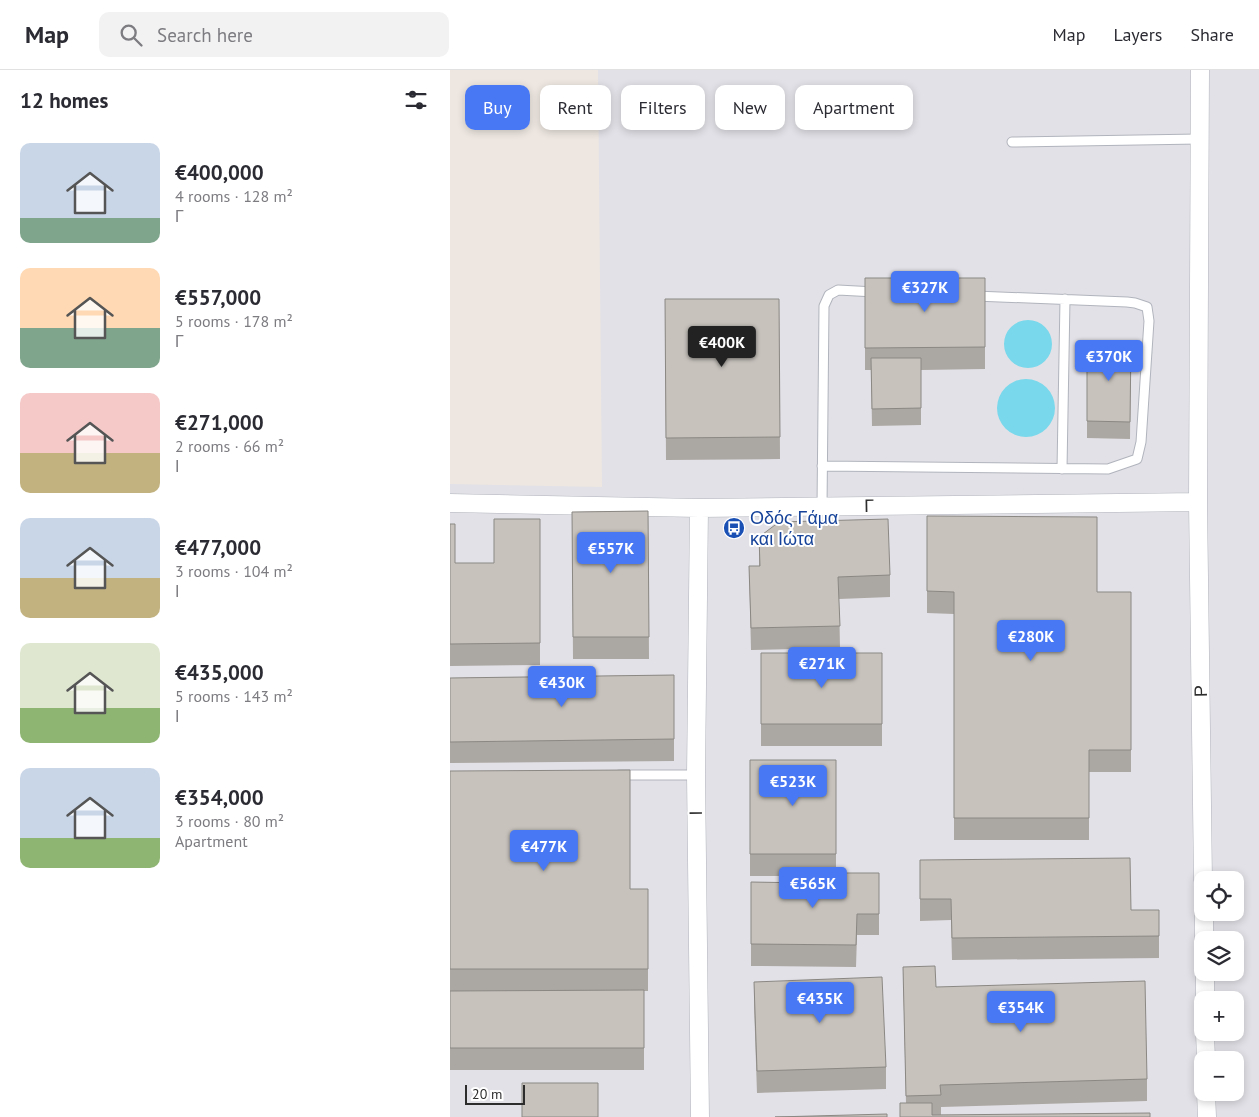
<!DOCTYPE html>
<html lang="en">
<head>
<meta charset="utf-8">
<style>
  :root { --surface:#fff; --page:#f2f2f3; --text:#2b2b33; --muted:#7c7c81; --line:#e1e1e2; --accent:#4878f4 }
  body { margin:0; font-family:"PT Sans",sans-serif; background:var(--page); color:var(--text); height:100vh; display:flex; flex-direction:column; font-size:19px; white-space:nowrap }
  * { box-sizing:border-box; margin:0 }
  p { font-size:16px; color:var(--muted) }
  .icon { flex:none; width:28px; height:28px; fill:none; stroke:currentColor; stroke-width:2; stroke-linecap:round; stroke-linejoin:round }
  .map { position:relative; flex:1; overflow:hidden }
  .sheet { display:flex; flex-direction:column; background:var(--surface); width:450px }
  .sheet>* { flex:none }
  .banner { position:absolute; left:15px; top:15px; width:475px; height:45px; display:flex; gap:10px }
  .controls { position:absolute; left:744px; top:801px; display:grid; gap:10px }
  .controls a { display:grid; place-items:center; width:50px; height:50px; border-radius:10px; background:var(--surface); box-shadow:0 2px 8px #0003; font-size:25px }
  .scale { position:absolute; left:15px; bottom:12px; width:60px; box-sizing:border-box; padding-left:5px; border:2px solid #2d2d2d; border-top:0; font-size:14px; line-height:18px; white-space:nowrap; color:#2d2d2d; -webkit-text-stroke:4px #fff; paint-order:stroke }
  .price { position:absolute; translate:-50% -42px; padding:0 11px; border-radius:5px; background:var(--accent); color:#fff; font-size:16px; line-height:32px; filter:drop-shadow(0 1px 2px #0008) }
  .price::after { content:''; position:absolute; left:50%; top:30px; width:15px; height:11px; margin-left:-8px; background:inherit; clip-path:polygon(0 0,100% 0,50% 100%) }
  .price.on { background:#222; color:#fff }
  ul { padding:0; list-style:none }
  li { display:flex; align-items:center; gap:15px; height:125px; padding:0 20px }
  li span { display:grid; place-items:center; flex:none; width:140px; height:100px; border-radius:10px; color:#555 }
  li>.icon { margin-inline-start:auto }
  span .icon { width:60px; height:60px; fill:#fffc; stroke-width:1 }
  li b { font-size:21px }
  h2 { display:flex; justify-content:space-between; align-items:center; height:60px; padding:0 20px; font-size:21px }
  .chip { padding:0 18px; border-radius:10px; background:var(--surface); box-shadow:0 2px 8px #0003; font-size:18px; line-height:45px }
  .chip.on { background:var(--accent); color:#fff }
  header { display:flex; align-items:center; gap:30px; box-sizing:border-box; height:70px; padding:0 25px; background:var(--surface); border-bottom:1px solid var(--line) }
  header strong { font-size:24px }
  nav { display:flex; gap:28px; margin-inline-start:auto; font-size:18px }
  .search { width:350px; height:45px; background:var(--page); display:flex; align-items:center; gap:12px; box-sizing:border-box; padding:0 18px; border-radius:10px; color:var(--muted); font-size:19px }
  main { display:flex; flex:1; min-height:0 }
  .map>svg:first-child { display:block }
  .industrial { fill:#e2e1e7; fill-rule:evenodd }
  .water { fill:#79d8eb }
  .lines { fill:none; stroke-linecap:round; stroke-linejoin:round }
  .lane-casing { stroke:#b1b4bd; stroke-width:11 }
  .street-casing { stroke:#b1b4bd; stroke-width:19 }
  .lane { stroke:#fff; stroke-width:9 }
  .street { stroke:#fff; stroke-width:18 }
  .wall { fill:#aba7a2 }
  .building { fill:#c7c2bc; stroke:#8b8884 }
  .labels { text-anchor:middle; stroke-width:4; stroke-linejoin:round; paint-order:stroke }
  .street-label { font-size:18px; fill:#2d2d2d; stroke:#fff }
  .transit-label { font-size:18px; fill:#164399; stroke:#fff; text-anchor:start }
</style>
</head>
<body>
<header>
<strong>Map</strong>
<div class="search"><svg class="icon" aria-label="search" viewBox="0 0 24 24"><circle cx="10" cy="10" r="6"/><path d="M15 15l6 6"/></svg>Search here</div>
<nav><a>Map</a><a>Layers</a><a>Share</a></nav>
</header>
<main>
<section class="sheet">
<h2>12 homes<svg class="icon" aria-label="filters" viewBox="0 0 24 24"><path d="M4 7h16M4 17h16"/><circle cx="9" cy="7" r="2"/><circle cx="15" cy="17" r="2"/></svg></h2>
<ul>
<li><span style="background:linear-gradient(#c9d6e8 75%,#7fa58c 0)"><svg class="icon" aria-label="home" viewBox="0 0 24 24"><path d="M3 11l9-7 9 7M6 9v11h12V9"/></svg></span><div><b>€400,000</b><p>4 rooms · 128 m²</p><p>Γ</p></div></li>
<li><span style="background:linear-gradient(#ffd9b3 60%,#7fa58c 0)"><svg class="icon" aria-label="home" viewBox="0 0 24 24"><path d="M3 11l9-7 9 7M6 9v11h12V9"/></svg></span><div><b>€557,000</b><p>5 rooms · 178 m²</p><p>Γ</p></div></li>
<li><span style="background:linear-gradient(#f6c9c9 60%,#c2b280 0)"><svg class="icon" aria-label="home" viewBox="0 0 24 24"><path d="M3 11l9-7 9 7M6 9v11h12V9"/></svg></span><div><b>€271,000</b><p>2 rooms · 66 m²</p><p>Ι</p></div></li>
<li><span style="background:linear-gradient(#c9d6e8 60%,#c2b280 0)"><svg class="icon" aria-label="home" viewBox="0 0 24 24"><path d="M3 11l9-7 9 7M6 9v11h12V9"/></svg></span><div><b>€477,000</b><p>3 rooms · 104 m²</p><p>Ι</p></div></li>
<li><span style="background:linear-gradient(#dfe7d0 65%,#8fb573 0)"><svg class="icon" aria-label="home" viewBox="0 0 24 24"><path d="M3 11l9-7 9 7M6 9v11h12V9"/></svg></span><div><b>€435,000</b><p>5 rooms · 143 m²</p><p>Ι</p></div></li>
<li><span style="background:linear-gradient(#c9d6e8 70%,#8fb573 0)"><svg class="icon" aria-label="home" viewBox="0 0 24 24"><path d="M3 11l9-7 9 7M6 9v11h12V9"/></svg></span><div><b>€354,000</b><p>3 rooms · 80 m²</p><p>Apartment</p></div></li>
</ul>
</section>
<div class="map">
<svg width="809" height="1047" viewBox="0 0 809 1047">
  <rect width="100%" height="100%" fill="#eee7e1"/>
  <path class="industrial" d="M148,0H809V1047H0V414L152,417ZM752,810H785V842H752ZM752,870H785V902H752ZM752,930H785V962H752ZM752,990H785V1022H752Z"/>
  <path class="water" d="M554 274a24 24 0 1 1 48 0a24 24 0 1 1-48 0Z
    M547 338a29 29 0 1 1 58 0a29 29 0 1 1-58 0Z"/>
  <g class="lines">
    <g class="lane-casing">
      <path id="lane" d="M562,72L749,69
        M372,396L658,399L687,389L691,372L699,251L697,237L685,233L677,232L525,226
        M612,399L615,229
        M372,437L374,236L379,225L388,220L425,222
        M169,705H246"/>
    </g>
    <g class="street-casing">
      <path id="street" d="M750,0L748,432L753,810
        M0,433L249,438L748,432
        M249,438L246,705L250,1047
        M754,842V870
        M755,902V930
        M755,962L756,990
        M756,1022L757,1047"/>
    </g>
    <use href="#lane" class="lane"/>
    <use href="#street" class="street"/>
  </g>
  <path class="wall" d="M415,208H535V299L471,300V355L422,356L421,300H415Z
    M215,229H329L330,389L216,390Z
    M637,272H681L680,369L637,368Z
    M198,441L199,589H123L122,442Z
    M477,446L647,522H681V702H639V770H504V544L477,543Z
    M90,449V595L0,596V454L5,493H44Z
    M309,467L440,505V527L389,529L390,578L301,580L299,496H309Z
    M311,583H432V676H311Z
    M224,605V691L0,693V608Z
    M300,690H386V803H429V865H407L406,897L301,896V812L357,813V806H300Z
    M0,701L180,819H198V921H194V1000H0Z
    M470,790L681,840H709V888L502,890L501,850L470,851Z
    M453,897L486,917L697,1009V1031L491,1037V1045L450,1047L456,1033Z
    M304,912L436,997V1019L307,1023L304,933Z"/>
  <path class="building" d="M415,208H535V277L415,278Z
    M215,229H329L330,367L216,368Z
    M637,272H681L680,352L637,351Z
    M421,288H471V338L422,339Z
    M198,441L199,567H123L122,442Z
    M477,446L647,447V522H681V680H639V748H504V522L477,521Z
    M44,449H90V573L0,574V454H5V493H44Z
    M438,449L440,505L388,507L390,556L301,558L299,496H310L309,467L329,452Z
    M311,583H432V654H311Z
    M224,605V669L0,672V608Z
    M300,690H386V784H300Z
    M180,700V819H198V899H0V701Z
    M680,788L681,840H709V866L502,868L501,829H470V790Z
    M357,803H429V844H407L406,875L301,874V812L357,813Z
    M485,896L486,917L695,911L697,1009L490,1015L491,1025L456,1026L453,897Z
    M432,907L436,997L307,1001L304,912Z
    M194,920V978H0V921Z
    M72,1013H148V1047H72Z
    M450,1033H482V1045L700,1043V1047H450Z
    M437,1044V1047H325Z"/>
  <defs>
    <g id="bus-disc" transform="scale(1.125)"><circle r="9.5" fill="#1a4fb4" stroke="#fff"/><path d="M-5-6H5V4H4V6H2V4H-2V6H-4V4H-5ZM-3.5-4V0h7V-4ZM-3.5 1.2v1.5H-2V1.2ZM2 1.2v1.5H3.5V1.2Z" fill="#fff"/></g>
  </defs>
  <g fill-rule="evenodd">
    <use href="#bus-disc" x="284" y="458"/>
  </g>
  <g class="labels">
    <g class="street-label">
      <text transform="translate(419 436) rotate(-1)" y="6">Γ</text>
      <text transform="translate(751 621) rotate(-91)" y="6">Ρ</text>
      <text transform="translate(246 743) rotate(-91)" y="6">Ι</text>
    </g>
    <g class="transit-label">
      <text x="300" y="454">Οδός Γάμα<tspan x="300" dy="21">και Ιώτα</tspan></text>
    </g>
  </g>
</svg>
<div class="controls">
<a><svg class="icon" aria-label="locate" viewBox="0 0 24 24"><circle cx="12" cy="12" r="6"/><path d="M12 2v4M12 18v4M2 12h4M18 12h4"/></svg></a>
<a><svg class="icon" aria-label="layers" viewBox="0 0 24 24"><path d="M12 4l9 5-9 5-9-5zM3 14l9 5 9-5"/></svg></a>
<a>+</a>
<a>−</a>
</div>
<div class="scale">20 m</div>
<b class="price" style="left:475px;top:243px">€327K</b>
<b class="price on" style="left:272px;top:298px">€400K</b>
<b class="price" style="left:659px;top:312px">€370K</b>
<b class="price" style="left:161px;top:504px">€557K</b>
<b class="price" style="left:581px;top:592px">€280K</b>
<b class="price" style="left:372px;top:619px">€271K</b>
<b class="price" style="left:112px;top:638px">€430K</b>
<b class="price" style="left:343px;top:737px">€523K</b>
<b class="price" style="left:94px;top:802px">€477K</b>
<b class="price" style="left:363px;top:839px">€565K</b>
<b class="price" style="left:370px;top:954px">€435K</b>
<b class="price" style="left:571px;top:963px">€354K</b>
<div class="banner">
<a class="chip on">Buy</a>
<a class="chip">Rent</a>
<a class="chip">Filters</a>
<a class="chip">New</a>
<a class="chip">Apartment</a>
</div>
</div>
</main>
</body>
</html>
